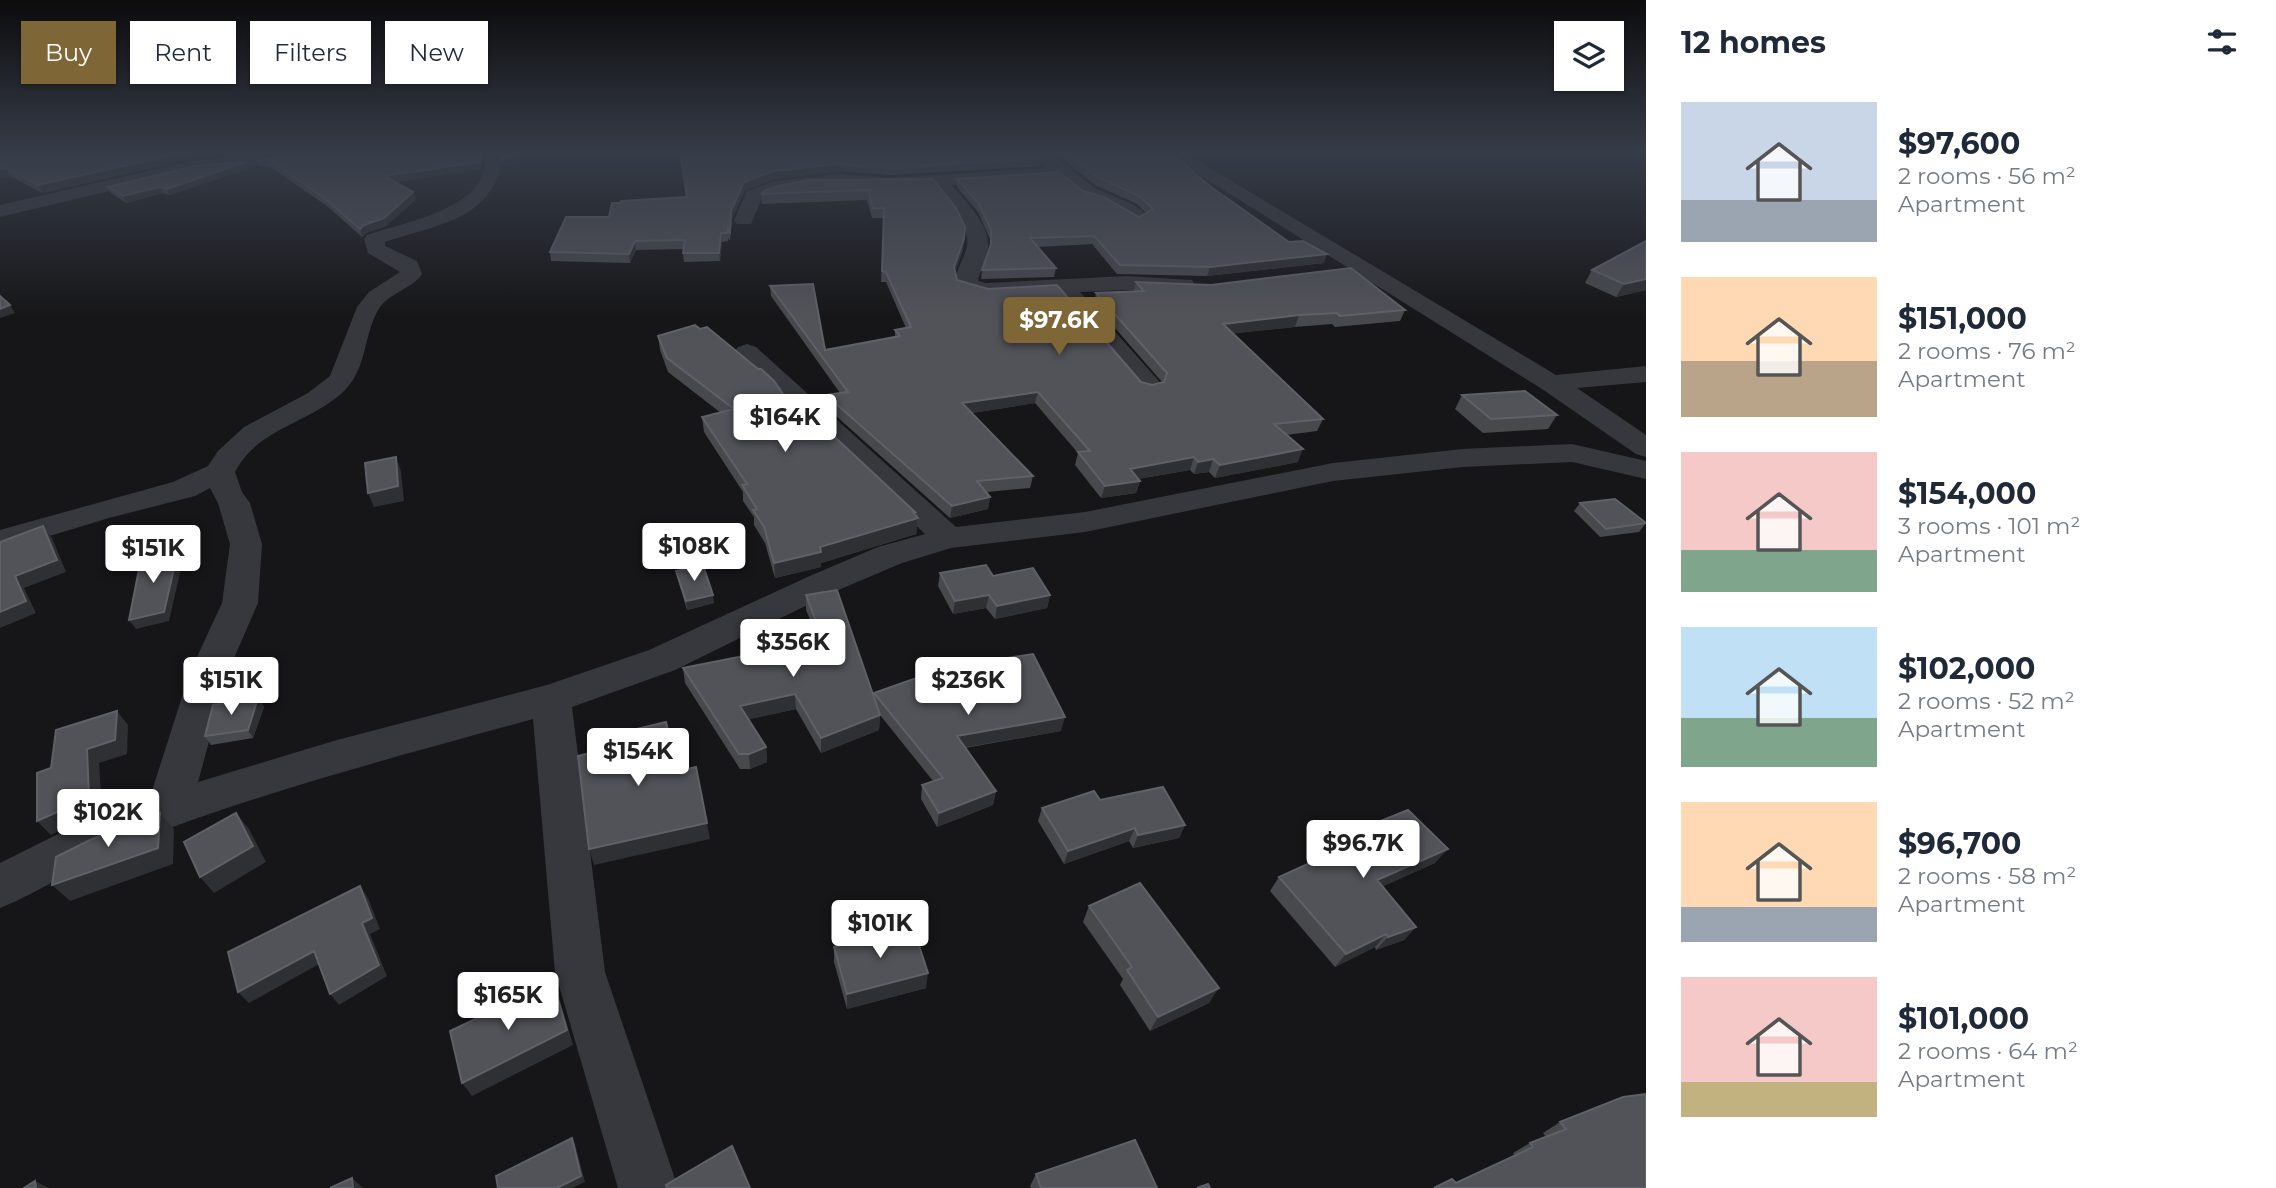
<!DOCTYPE html>
<html lang="en">
<head>
<meta charset="utf-8">
<style>
  :root { --surface:#fff; --page:#f6f6f7; --text:#1f2937; --muted:#747a83; --accent:#7e6636 }
  body { margin:0; font-family:Montserrat,sans-serif; background:var(--page); color:var(--text); height:100vh; display:flex; flex-direction:column; font-size:26px; white-space:nowrap }
  * { box-sizing:border-box; margin:0 }
  p { font-size:23px; color:var(--muted) }
  .icon { flex:none; width:38px; height:38px; fill:none; stroke:currentColor; stroke-width:2; stroke-linecap:round; stroke-linejoin:round }
  .map { position:relative; flex:1; overflow:hidden }
  .sheet { display:flex; flex-direction:column; background:var(--surface); width:630px }
  .sheet>* { flex:none }
  .top-card { position:absolute; left:21px; top:21px; width:665px; height:63px; display:flex; gap:14px }
  .tools { position:absolute; left:1554px; top:21px; display:grid; gap:14px }
  .tools a { display:grid; place-items:center; width:70px; height:70px; border-radius:0px; background:var(--surface); box-shadow:0 2px 5px #0004; font-size:35px }
  .price { position:absolute; translate:-50% -60px; padding:0 16px; border-radius:7px; background:#fff; color:#222; font-size:23px; line-height:46px; filter:drop-shadow(0 2px 4px #0008) }
  .price::after { content:''; position:absolute; left:50%; top:42px; width:21px; height:16px; margin-left:-10px; background:inherit; clip-path:polygon(0 0,100% 0,50% 100%) }
  .price.selected { background:var(--accent); color:#fff }
  ul { padding:0; list-style:none }
  li { display:flex; align-items:center; gap:21px; height:175px; padding:0 35px }
  li span { display:grid; place-items:center; flex:none; width:196px; height:140px; border-radius:0px; color:#555 }
  li>.icon { margin-inline-start:auto }
  span .icon { width:84px; height:84px; fill:#fffc; stroke-width:1 }
  li b { font-size:30px }
  h2 { display:flex; justify-content:space-between; align-items:center; height:84px; padding:0 35px; font-size:30px }
  .pill { padding:0 24px; border-radius:0px; background:var(--surface); box-shadow:0 2px 5px #0004; font-size:24px; line-height:63px }
  .pill.selected { background:var(--accent); color:#fff }
  main { display:flex; flex:1; min-height:0 }
  .map>svg:first-child { display:block }
  .lines { fill:none; stroke-linecap:round; stroke-linejoin:round }
  .minor { fill:#37383d; fill-rule:evenodd }
  .wall { fill:#47494d }
  .shaded-wall { fill:#2f3033 }
  .building { fill:#525359; stroke:#5f6168; stroke-width:2 }
</style>
</head>
<body>
<main>
<div class="map">
<svg width="1646" height="1188" viewBox="0 0 1646 1188">
  <rect width="100%" height="100%" fill="#161618"/>
  <g class="lines">
    <path class="minor" d="M282,152H346L338,157L197,170L0,217V205L197,160Z
      M486,152H502C498,220 437,224 385,242V246L417,261L422,274C412,289 391,292 380,307C363,333 368,367 345,390C312,423 258,427 235,472L242,492L250,503L262,544L258,603L228,672L198,782L337,740L547,685L649,650L812,575L878,547L925,534L738,357L734,352L738,347L747,344L756,347L956,527L1085,512L1333,463L1463,449L1572,444L1646,461V479L1572,462L1463,467L1333,481L1085,532L951,548L902,563L836,591L675,670L572,707L605,972L678,1188H618L555,972L533,719C396,757 256,793 123,846C80,863 43,891 0,908V863L88,819L150,797L190,672L222,603L230,544L218,503L210,488L195,496L109,518L0,551V530L173,482L208,466L218,451L244,427L308,393L330,376L357,307L369,292L400,272L368,253L364,239L367,235C401,223 469,212 483,174C485,168 485,159 486,152Z
      M1037,152C1059,152 1076,176 1094,187C1111,198 1134,199 1148,217L1138,223L1103,203L1083,197L1058,177L1027,181L951,185C965,201 991,225 988,248C987,260 980,270 978,281L986,283L1127,276L1192,280L1195,285L1192,290L1184,292L1127,290L1080,292L1158,380L1162,386L1158,392L1149,394L1140,392L1056,293L986,297L958,290C948,275 971,254 967,237C963,217 945,201 933,186C918,187 903,189 888,188C846,187 802,181 762,198L751,224H737L734,220L747,191L775,181L841,174L889,178L1046,168L1033,156Z
      M1163,152H1183L1556,375L1646,366V382L1577,388L1646,435V457L1636,454L1542,389Z"/>
  </g>
  <path class="wall" d="M0,152L197,157L42,193L10,176L0,178Z
    M337,152L481,169L395,182L416,199L386,226L366,233L362,237L327,206L269,166L260,167L257,160Z
    M680,152L1041,158L1040,166L889,175L841,171L774,179L745,190L732,219L730,241L728,238V241L722,242L720,261L684,262L683,253L684,249L636,250L630,263L551,261L550,252L609,217L686,197Z
    M1045,152H1171L1211,187L1289,242L1324,263L1207,276L1117,274L1092,244L1037,247L1056,268L1054,277L981,279L982,270L990,247V239L978,212L957,187V179L1083,191L1139,217L1146,213L1137,204L1095,185L1061,158Z
    M246,162L249,168L170,195L163,193L126,203L111,193L108,187Z
    M933,179L963,250L955,272L957,280L1141,382L1152,385L1162,382L1094,304L1096,293L1134,292L1136,282L1405,310L1400,321L1335,327L1332,324L1295,327L1233,333L1323,419L1317,431L1286,435L1298,462L1215,478L1209,472L1194,474L1190,470L1138,479L1140,481L1136,493L1101,498L1075,465L1078,453L1035,403L972,413L1033,476L1030,488L987,492L990,497L988,509L950,518L826,407V395L840,393L771,296L770,286L825,350L895,337V330L906,328L886,282H881L884,218H872L867,200L762,204V194Z
    M1646,241V290L1616,297L1585,283L1592,270Z
    M658,336L785,397L915,514L918,518L916,534L821,563V567L775,578L765,543L754,525V517L743,501V492L704,432L702,417L721,413L668,372L660,350Z
    M1462,395L1557,415L1548,429L1483,433L1455,409Z
    M1580,503L1646,523L1639,532L1600,537L1574,511Z
    M676,571L714,603L687,610L678,580Z
    M940,573L993,576L1050,595L1047,608L995,619L986,608L953,614L938,586Z
    M806,595L874,697V693L1061,731L965,748L996,791L993,805L937,827L921,799L922,785L933,781L880,715L879,730L821,753L796,709L749,719L766,747L767,762L750,769H740L685,683L683,668L791,647L790,631L813,627L806,610Z
    M258,698L264,707L253,738L211,745L205,736Z
    M1100,800L1185,825L1179,838L1133,848L1129,841L1064,864L1038,821L1042,808Z
    M1363,828L1435,863L1383,886L1416,927L1404,940L1376,950L1375,947L1335,967L1270,891L1279,877L1310,863L1308,861L1318,847L1357,835Z
    M1089,906L1209,1003L1150,1031L1120,985L1123,979L1083,922Z
    M834,947L926,988L847,1009L834,962Z
    M1560,1122L1646,1188L1515,1156L1513,1153L1530,1143L1546,1137L1543,1133Z
    M1036,1174L1157,1188H1031L1030,1186Z"/>
  <path class="shaded-wall" d="M186,152H253L197,157L42,193L38,185Z
    M482,152H485L481,169L386,184L384,176Z
    M520,152H530L517,164L502,166L501,159Z
    M246,162L249,168L170,195L167,189Z
    M841,164V171L774,179L745,190L732,219L730,241L731,211L744,182L774,171Z
    M6,168L10,176L0,178V170Z
    M160,187L163,193L126,203L123,196Z
    M413,192L416,199L386,226L366,233L362,237L360,229L364,225Z
    M721,233L722,242L720,261L719,253Z
    M964,239L963,250L953,277L954,267Z
    M635,241L636,250L630,263L629,254Z
    M1327,254L1324,263L1207,276L1210,267Z
    M1646,279V290L1616,297L1624,284Z
    M10,305L15,313L0,318V309Z
    M1299,315L1295,327L1220,335L1223,324Z
    M1038,392L1035,403L961,415L962,403Z
    M1303,449L1298,462L1215,478L1220,465Z
    M396,457L401,471L404,501L374,507L368,493Z
    M1194,457L1190,470L1126,481L1130,469Z
    M1213,459L1209,472L1194,474L1198,462Z
    M1140,481L1136,493L1101,498L1105,486Z
    M990,497L988,509L950,518L952,506Z
    M915,512L914,519L918,518L916,534L821,563V567L775,578L774,563L820,547Z
    M43,526L52,538L66,572L24,588L36,613L0,628V612L15,576Z
    M178,551L183,560L169,621L136,629L129,620Z
    M713,595L714,603L687,610L686,601Z
    M989,595L986,608L953,614L955,601Z
    M1050,595L1047,608L995,619L997,606Z
    M795,694L796,709L741,721L740,706Z
    M258,698L264,707L253,738L248,730Z
    M117,711L128,725L127,754L99,763L102,811L51,835L37,821L87,749Z
    M880,715L879,730L821,753V738Z
    M1065,717L1061,731L955,749L957,736Z
    M766,747L767,762L750,769L749,754Z
    M996,791L993,805L937,827L939,813Z
    M160,813L174,829L173,864L70,901L52,885Z
    M236,813L249,829L266,862L214,893L200,877Z
    M707,823L710,839L594,865L589,849Z
    M1185,825L1179,838L1133,848L1138,835Z
    M1135,828L1129,841L1064,864L1068,851Z
    M1448,849L1435,863L1366,894L1377,880Z
    M360,886L368,898L380,929L370,934L387,976L339,1005L330,994L362,923Z
    M1416,927L1404,940L1376,950L1388,937Z
    M1386,934L1375,947L1335,967L1346,954Z
    M314,951L323,962L249,1003L238,992Z
    M928,973L926,988L847,1009V994Z
    M553,982L559,997L573,1045L472,1096L462,1083Z
    M1219,988L1209,1003L1150,1031L1158,1017Z
    M572,1138L575,1144L585,1182L572,1188H557Z
    M352,1178L363,1188H353Z
    M35,1181L49,1188H36Z"/>
  <path class="building" d="M0,152H186L38,185L6,168L0,170Z
    M337,152H482L480,162L384,176L413,192L384,218L364,225L360,229L324,198L291,175L267,159L257,160Z
    M501,152H520L515,156L501,159Z
    M680,152H1035L1041,158L889,168L841,164L774,171L744,182L731,211L730,232L728,229V233H721L719,253H683L685,240L635,241L629,254L550,252L566,217H609L612,203H621V201L687,197Z
    M1065,152H1171L1211,187L1289,242L1303,241L1327,254L1210,267L1120,265L1094,236L1030,238L1056,268L982,270L991,244V230L979,204L957,179L1059,172L1083,191L1104,197L1139,217L1153,209L1139,196L1097,177Z
    M246,162L167,189L160,187L123,196L108,187L195,166Z
    M933,179L956,208L965,227L964,239L954,267L957,280L988,289L1057,285L1141,382L1152,385L1164,382L1167,373L1096,293L1144,291L1136,282L1211,285L1351,268L1405,310L1340,316L1337,313L1299,315L1223,324L1323,419L1274,424L1303,449L1220,465L1213,459L1198,462L1194,457L1130,469L1140,481L1105,486L1078,452L1090,451L1038,392L962,403L1033,476L977,481L990,497L952,506L826,395L848,392L770,286L813,284L825,350L900,336L895,330L911,327L886,272L882,271L884,208H873L868,190L762,194L764,191L778,186L808,180Z
    M1646,241V279L1624,284L1592,270Z
    M0,296L10,305L0,309Z
    M695,325L700,329L707,327L758,369H761L774,381L785,397L791,396L915,512H913L918,518L820,547L821,552L774,563L764,527L753,510L757,509L742,485L747,484L702,417L734,409L667,358L658,336Z
    M1525,391L1557,415L1491,419L1462,395Z
    M396,457L398,486L368,493L365,463Z
    M1615,499L1646,523L1606,529L1580,503Z
    M43,526L57,560L15,576L26,601L0,612V542Z
    M178,551L164,612L129,620L141,559Z
    M703,565L713,595L686,601L676,571Z
    M986,565L993,576L1033,568L1050,595L997,606L989,595L955,601L940,573Z
    M837,590L880,715L821,738L795,694L740,706L766,747L749,754H739L683,668L794,646L790,631L818,627L806,595Z
    M1033,654L1065,717L957,736L996,791L939,813L922,785L943,778L874,693L945,668Z
    M258,698L248,730L205,736L213,705Z
    M117,711L115,740L87,749L89,798L37,821V773L51,768L56,730Z
    M666,722L679,771L696,767L707,823L589,849L578,756L605,749L603,737Z
    M1163,787L1185,825L1138,835L1135,828L1068,851L1042,808L1094,791L1100,800Z
    M1408,810L1448,849L1377,880L1416,927L1388,937L1386,934L1346,954L1279,877L1325,856L1318,847L1367,832L1363,828Z
    M160,813L158,848L52,885L56,857L92,839Z
    M236,813L253,846L200,877L184,842Z
    M1140,883L1219,988L1158,1017L1127,970L1132,967L1089,906Z
    M360,886L372,918L362,923L379,965L330,994L314,951L238,992L228,952Z
    M913,927L928,973L847,994L834,947Z
    M553,982L567,1030L462,1083L450,1031Z
    M1646,1094V1188H1434L1452,1179L1456,1183L1533,1147L1530,1143L1566,1129L1560,1122L1623,1097Z
    M572,1138L581,1176L557,1188H498L496,1176Z
    M1135,1140L1157,1188H1041L1036,1174Z
    M732,1146L750,1188H667L666,1185Z
    M352,1178L353,1188H330Z
    M35,1181L36,1188H24Z
    M1208,1184L1210,1188H1197Z"/>
  <linearGradient id="sky" x2="0" y2="1"><stop stop-color="#0c0c0d"/><stop offset="0.48" stop-color="#363c48"/><stop offset="1" stop-color="#363c48" stop-opacity="0"/></linearGradient>
  <rect width="1646" height="318" fill="url(#sky)"/>
</svg>
<div class="tools">
<a><svg class="icon" aria-label="layers" viewBox="0 0 24 24"><path d="M12 4l9 5-9 5-9-5zM3 14l9 5 9-5"/></svg></a>
</div>
<b class="price selected" style="left:1059px;top:357px">$97.6K</b>
<b class="price" style="left:785px;top:454px">$164K</b>
<b class="price" style="left:694px;top:583px">$108K</b>
<b class="price" style="left:153px;top:585px">$151K</b>
<b class="price" style="left:793px;top:679px">$356K</b>
<b class="price" style="left:231px;top:717px">$151K</b>
<b class="price" style="left:968px;top:717px">$236K</b>
<b class="price" style="left:638px;top:788px">$154K</b>
<b class="price" style="left:108px;top:849px">$102K</b>
<b class="price" style="left:1363px;top:880px">$96.7K</b>
<b class="price" style="left:880px;top:960px">$101K</b>
<b class="price" style="left:508px;top:1032px">$165K</b>
<div class="top-card">
<a class="pill selected">Buy</a>
<a class="pill">Rent</a>
<a class="pill">Filters</a>
<a class="pill">New</a>
</div>
</div>
<section class="sheet">
<h2>12 homes<svg class="icon" aria-label="filters" viewBox="0 0 24 24"><path d="M4 7h16M4 17h16"/><circle cx="9" cy="7" r="2"/><circle cx="15" cy="17" r="2"/></svg></h2>
<ul>
<li><span style="background:linear-gradient(#c9d6e8 70%,#9aa5b1 0)"><svg class="icon" aria-label="home" viewBox="0 0 24 24"><path d="M3 11l9-7 9 7M6 9v11h12V9"/></svg></span><div><b>$97,600</b><p>2 rooms · 56 m²</p><p>Apartment</p></div></li>
<li><span style="background:linear-gradient(#ffd9b3 60%,#b9a48a 0)"><svg class="icon" aria-label="home" viewBox="0 0 24 24"><path d="M3 11l9-7 9 7M6 9v11h12V9"/></svg></span><div><b>$151,000</b><p>2 rooms · 76 m²</p><p>Apartment</p></div></li>
<li><span style="background:linear-gradient(#f6c9c9 70%,#7fa58c 0)"><svg class="icon" aria-label="home" viewBox="0 0 24 24"><path d="M3 11l9-7 9 7M6 9v11h12V9"/></svg></span><div><b>$154,000</b><p>3 rooms · 101 m²</p><p>Apartment</p></div></li>
<li><span style="background:linear-gradient(#bfe0f5 65%,#7fa58c 0)"><svg class="icon" aria-label="home" viewBox="0 0 24 24"><path d="M3 11l9-7 9 7M6 9v11h12V9"/></svg></span><div><b>$102,000</b><p>2 rooms · 52 m²</p><p>Apartment</p></div></li>
<li><span style="background:linear-gradient(#ffd9b3 75%,#9aa5b1 0)"><svg class="icon" aria-label="home" viewBox="0 0 24 24"><path d="M3 11l9-7 9 7M6 9v11h12V9"/></svg></span><div><b>$96,700</b><p>2 rooms · 58 m²</p><p>Apartment</p></div></li>
<li><span style="background:linear-gradient(#f6c9c9 75%,#c2b280 0)"><svg class="icon" aria-label="home" viewBox="0 0 24 24"><path d="M3 11l9-7 9 7M6 9v11h12V9"/></svg></span><div><b>$101,000</b><p>2 rooms · 64 m²</p><p>Apartment</p></div></li>
</ul>
</section>
</main>
</body>
</html>
